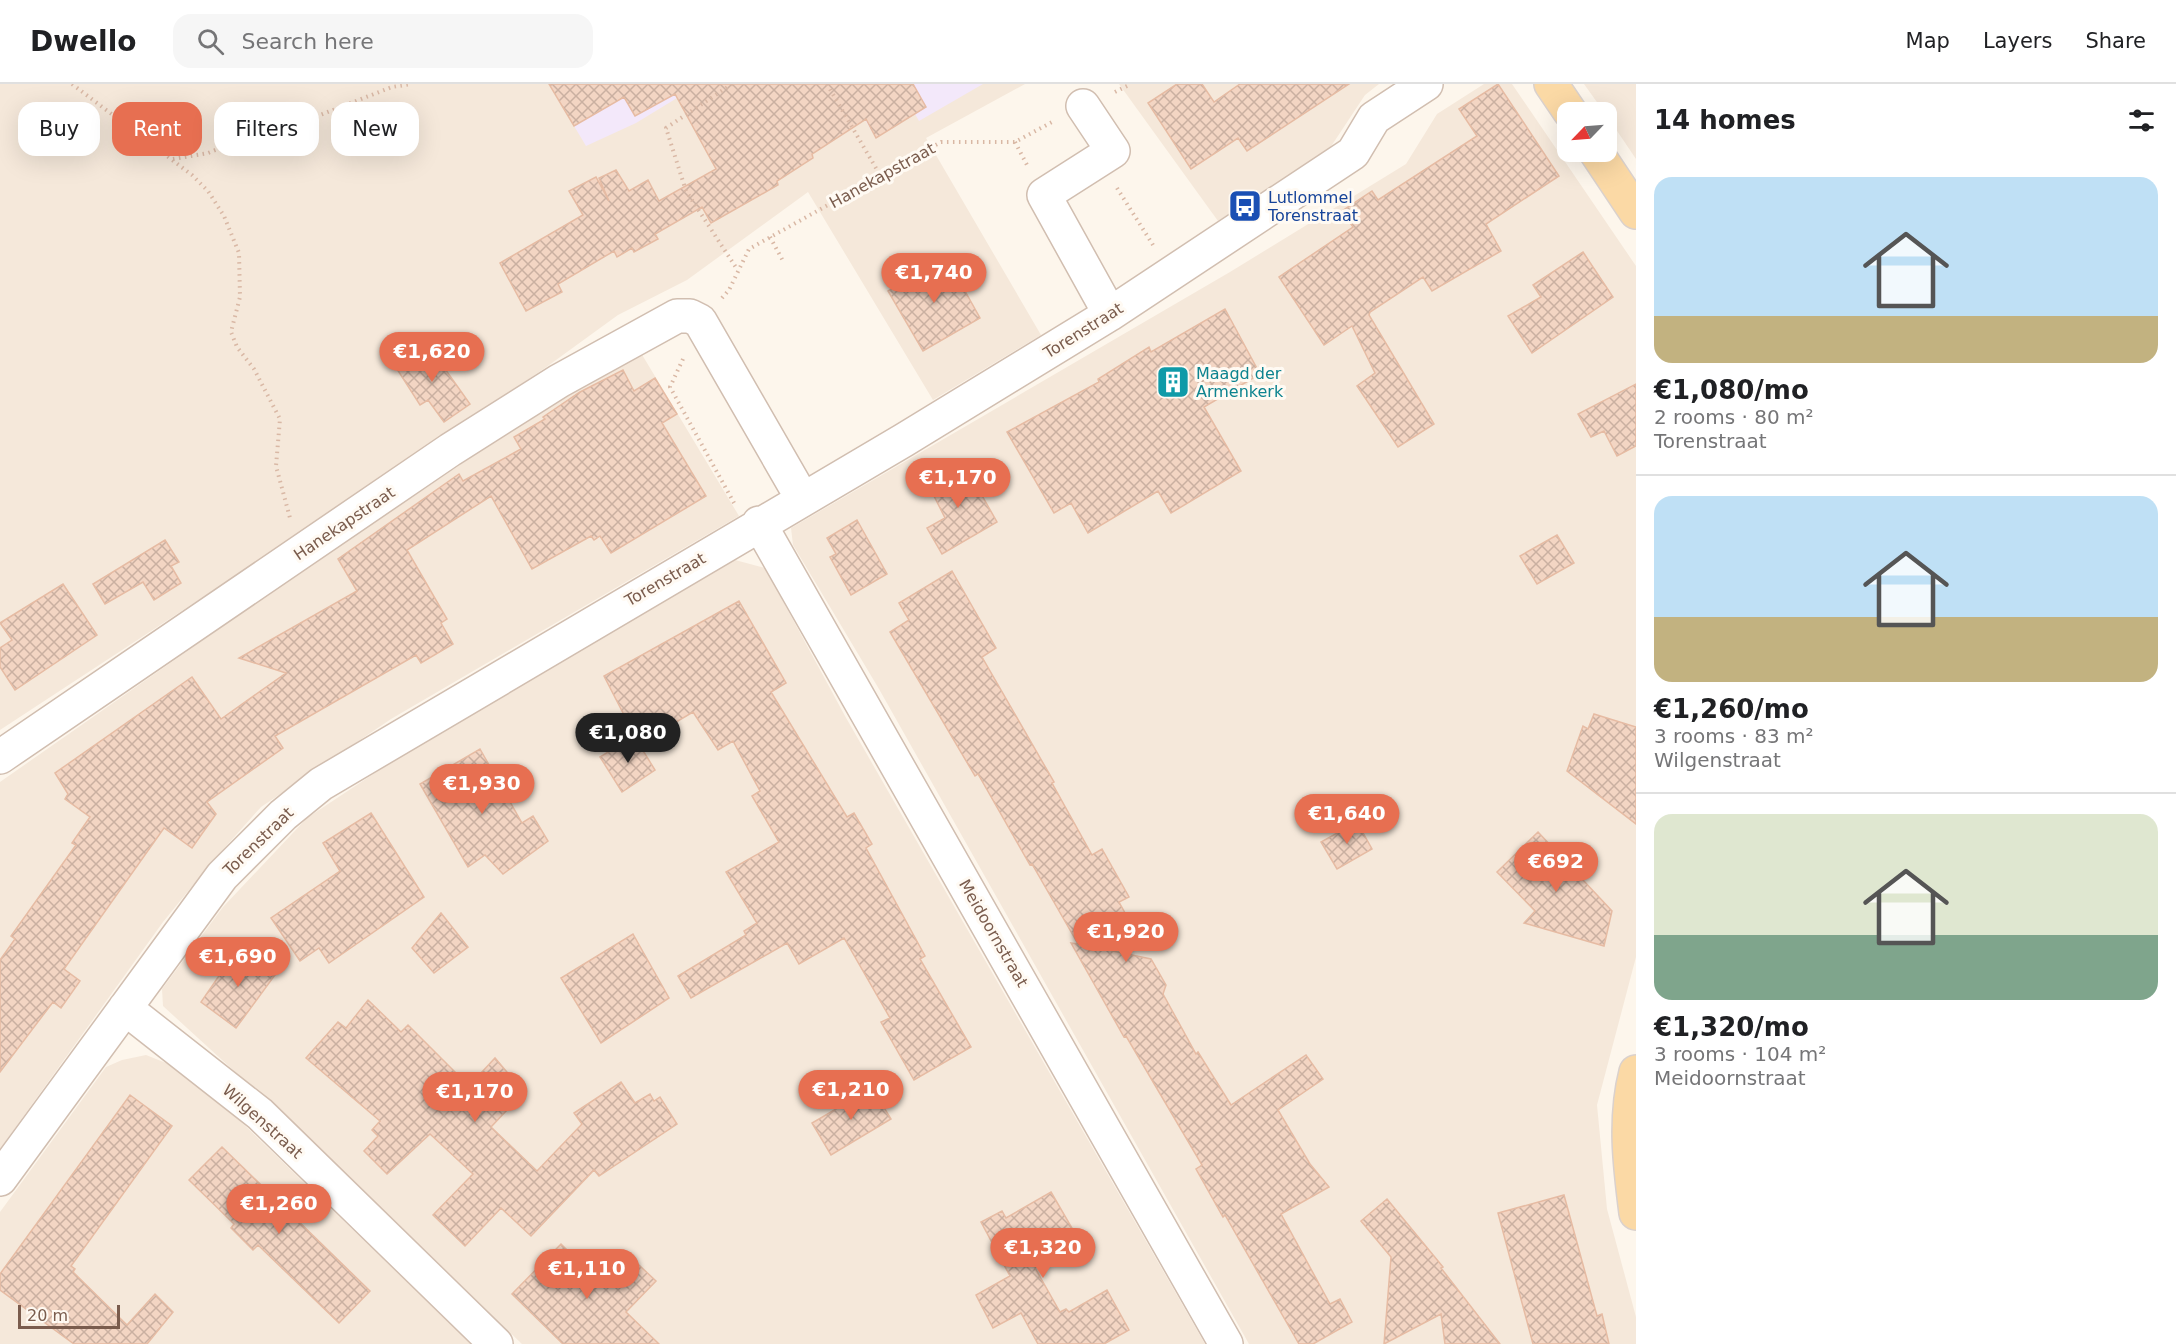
<!DOCTYPE html>
<html lang="en">
<head>
<meta charset="utf-8">
<style>
  :root { --surface:#fff; --page:#f6f6f6; --text:#202124; --muted:#757577; --line:#e0e0e0; --accent:#e76f51 }
  body { margin:0; font-family:"DejaVu Sans",sans-serif; background:var(--page); color:var(--text); height:100vh; display:flex; flex-direction:column; font-size:22px; white-space:nowrap }
  * { box-sizing:border-box; margin:0 }
  p { font-size:20px; color:var(--muted) }
  .icon { flex:none; width:33px; height:33px; fill:none; stroke:currentColor; stroke-width:2; stroke-linecap:round; stroke-linejoin:round }
  .map { position:relative; flex:1; overflow:hidden }
  .panel { display:flex; flex-direction:column; background:var(--surface); width:540px }
  .panel>* { flex:none }
  .hud { position:absolute; left:18px; top:18px; width:570px; height:54px; display:flex; gap:12px }
  .needle { width:39px; rotate:245deg }
  .controls { position:absolute; left:1557px; top:18px; display:grid; gap:12px }
  .controls a { display:grid; place-items:center; width:60px; height:60px; border-radius:12px; background:var(--surface); box-shadow:0 6px 24px #0002; font-size:30px }
  .scale { position:absolute; left:18px; bottom:15px; width:102px; box-sizing:border-box; padding-left:6px; border:3px solid #7a5c4d; border-top:0; font-size:16px; line-height:21px; white-space:nowrap; color:#7a5c4d; -webkit-text-stroke:4px #fffaf3; paint-order:stroke }
  .price { position:absolute; translate:-50% -51px; padding:0 14px; border-radius:21px; background:var(--accent); color:#fff; font-size:20px; line-height:39px; filter:drop-shadow(0 2px 3px #0008) }
  .price::after { content:''; position:absolute; left:50%; top:36px; width:18px; height:14px; margin-left:-9px; background:inherit; clip-path:polygon(0 0,100% 0,50% 100%) }
  .price.selected { background:#222; color:#fff }
  ul { padding:0; list-style:none }
  li { display:grid; align-content:center; gap:12px; height:318px; padding:0 18px }
  li+li { border-top:2px solid var(--line) }
  li span { display:grid; place-items:center; height:186px; border-radius:18px; color:#555 }
  li>.icon { margin-inline-start:auto }
  span .icon { width:108px; height:108px; fill:#fffc; stroke-width:1 }
  li b { font-size:26px }
  h2 { display:flex; justify-content:space-between; align-items:center; height:72px; padding:0 18px; font-size:26px }
  .chip { padding:0 21px; border-radius:18px; background:var(--surface); box-shadow:0 6px 24px #0002; font-size:21px; line-height:54px }
  .chip.selected { background:var(--accent); color:#fff }
  header { display:flex; align-items:center; gap:36px; box-sizing:border-box; height:84px; padding:0 30px; background:var(--surface); border-bottom:2px solid var(--line) }
  header strong { font-size:28px }
  nav { display:flex; gap:33px; margin-inline-start:auto; font-size:21px }
  .search { width:420px; height:54px; background:var(--page); display:flex; align-items:center; gap:15px; box-sizing:border-box; padding:0 21px; border-radius:18px; color:var(--muted); font-size:22px }
  main { display:flex; flex:1; min-height:0 }
  .map>svg:first-child { display:block }
  .residential { fill:#f5e8da }
  .education { fill:#f3e8fa }
  .building { fill:url(#building-cross-hatch); stroke:#e6bba3; stroke-width:1.5 }
  .lines { fill:none; stroke-linecap:round; stroke-linejoin:round }
  .minor-casing { stroke:#d1beb0; stroke-width:36 }
  .major-casing { stroke:#dad1cd; stroke-width:36 }
  .path { stroke:#d9b8a5; stroke-width:4; stroke-dasharray:1.5 4.5; stroke-linecap:butt }
  .minor { stroke:#fff; stroke-width:33 }
  .major { stroke:#fbd9a5; stroke-width:33 }
  .labels { text-anchor:middle; stroke-width:6; stroke-linejoin:round; paint-order:stroke }
  .street-label { font-size:16px; fill:#7a5c4d; stroke:#fffaf3 }
  .transit-label { font-size:16px; fill:#164399; stroke:#fffaf3; text-anchor:start }
  .culture-label { font-size:16px; fill:#0d838f; stroke:#fffaf3; text-anchor:start }
</style>
</head>
<body>
<header>
<strong>Dwello</strong>
<div class="search"><svg class="icon" aria-label="search" viewBox="0 0 24 24"><circle cx="10" cy="10" r="6"/><path d="M15 15l6 6"/></svg>Search here</div>
<nav><a>Map</a><a>Layers</a><a>Share</a></nav>
</header>
<main>
<div class="map">
<svg width="1636" height="1260" viewBox="0 0 1636 1260">
  <defs>
    <pattern id="building-cross-hatch" width="8" height="8" patternUnits="userSpaceOnUse" patternTransform="scale(1.5)"><rect width="8" height="8" fill="#f3d5c3"/><path d="M0 0l8 8M0 8l8-8" fill="none" stroke="#cab0a1"/></pattern>
  </defs>
  <rect width="100%" height="100%" fill="#fdf6ec"/>
  <path class="residential" d="M0,0H1025L926,54L1041,251L933,316L808,108L687,196L618,231L545,284L267,471L0,646Z
    M1119,0H1379L1365,11L1328,67L1218,137Z
    M1484,0H1512L1636,182V873L1597,1021L1607,1125L1636,1233V1260H1249L879,605L793,461L791,444L1230,188L1406,80L1437,30Z
    M1584,0H1636V75L1607,32L1606,28H1604Z
    M641,269L739,432L391,635L261,723L211,779L163,838L0,1065V698L273,507L568,308Z
    M735,476L765,484L845,632L1205,1260H522L340,1084L163,922L162,905L223,823L307,734L396,675Z
    M146,971L171,981L234,1031L471,1260H0V1128L106,983L122,976Z"/>
  <path class="education" d="M549,0H700L636,39L586,62Z
    M843,0H983L919,37L915,30L876,54Z"/>
  <path class="building" d="M549,0H913L926,23L876,54L866,35L812,70L813,74L777,97L778,101L711,139L702,123L655,150L658,155L634,168L632,164L617,173L614,167L558,200L562,208L526,227L500,179L583,131L569,107L596,93L609,117L599,94L616,86L629,107L648,96L659,117L716,85L675,10L635,32L624,13L574,42Z
    M1177,0H1202L1214,18L1240,0H1349L1247,67L1238,54L1191,85L1148,19Z
    M1498,0L1559,92L1486,140L1501,167L1432,207L1423,193L1370,228L1369,231L1434,340L1398,363L1357,302L1375,289L1352,242L1324,261L1279,193L1353,143L1342,127L1372,107L1378,116L1477,52L1459,25Z
    M1583,168L1613,213L1532,269L1508,232L1541,213L1533,201Z
    M946,173L980,234L923,267L888,207Z
    M1225,225L1260,290L1204,323L1241,387L1171,429L1158,407L1088,449L1071,419L1054,429L1007,348L1099,298L1098,295L1149,263L1151,268Z
    M428,261L470,320L444,338L428,316L420,321L395,282Z
    M623,286L634,307L655,294L677,330L662,339L706,412L611,469L600,452L594,456L591,452L532,485L491,412L407,466L447,535L441,539L453,560L421,579L416,571L275,652L283,664L207,718L216,730L192,764L164,744L64,885L80,897L61,924L53,918L0,988V876L15,855L11,852L76,761L72,759L90,733L65,715L68,710L55,689L192,593L221,635L286,589L239,574L357,507L338,475L459,390L463,397L521,365L514,353L545,335L543,333L580,308Z
    M1636,300V362L1617,372L1604,347L1591,353L1578,330Z
    M955,380L965,397L972,394L997,438L942,470L927,444L945,434L926,396Z
    M857,436L887,490L851,511L830,473L836,470L827,454Z
    M1557,451L1574,479L1537,500L1520,472Z
    M165,456L179,478L171,482L181,499L154,516L143,498L105,520L93,500Z
    M952,487L996,564L982,573L1054,698L1052,699L1092,771L1102,765L1129,813L1119,818L1130,838L1088,862L1151,875L1166,901L1163,910L1196,970L1198,968L1231,1021L1306,971L1323,995L1278,1026L1310,1080L1329,1103L1281,1130L1330,1220L1340,1215L1352,1238L1313,1260H1299L1225,1131L1223,1133L1196,1085L1202,1081L1126,952L1124,953L1071,859L1078,860L1032,780L1030,781L978,690L975,692L890,548L909,536L899,519Z
    M63,500L97,551L15,606L0,583V564L12,556L0,539Z
    M739,517L786,599L771,608L847,733L854,729L872,760L866,764L925,872L920,875L971,963L914,996L881,938L890,934L844,854L799,880L787,859L691,914L678,892L746,851L744,847L757,839L726,788L779,758L752,712L760,707L733,657L718,666L693,628L639,660L604,592Z
    M1594,630L1636,643V740L1567,687L1583,642L1588,645Z
    M634,652L655,686L622,708L600,673Z
    M480,665L522,739L533,732L548,757L503,790L485,771L468,783L420,700Z
    M371,729L424,813L329,879L319,864L300,877L271,834L340,787L323,759Z
    M1357,738L1372,765L1337,785L1321,758Z
    M1538,748L1612,827L1604,862L1524,839L1535,827L1497,788Z
    M441,829L468,863L434,889L412,864Z
    M633,850L669,914L601,959L561,894Z
    M238,864L275,891L236,944L201,918Z
    M368,916L401,948L408,941L469,1002L495,974L524,1008L491,1043L537,1087L582,1040L574,1029L621,998L635,1019L650,1010L654,1017L660,1013L677,1040L599,1092L594,1086L531,1152L501,1124L465,1162L433,1131L473,1090L430,1050L387,1090L364,1067L378,1052L372,1046L380,1037L306,974L338,938L346,944Z
    M872,1004L891,1035L831,1071L812,1039Z
    M130,1011L172,1042L71,1182L75,1185L73,1188L127,1241L155,1210L173,1228L147,1260H74L0,1206V1190Z
    M222,1063L370,1207L339,1239L258,1161L253,1166L231,1144L234,1140L189,1096Z
    M1051,1108L1080,1158L1035,1184L1060,1228L1066,1225L1069,1228L1107,1206L1129,1246L1104,1260H1038L1021,1229L993,1244L976,1211L1010,1192L981,1138L1002,1127L1006,1134Z
    M1564,1111L1597,1232L1602,1230L1609,1260H1533L1498,1129Z
    M1387,1115L1443,1183L1441,1184L1500,1260H1445L1441,1230L1384,1260L1391,1173L1361,1137Z
    M561,1160L597,1196L624,1167L656,1197L626,1228L659,1260H563L512,1210Z"/>
  <g class="lines">
    <g class="minor-casing">
      <path id="minor" d="M1083,22L1113,67L1044,111L1110,230
        M759,439L1226,1260
        M0,673L450,366L559,297L677,232H690L700,237L802,414
        M125,924L260,1030L496,1260
        M0,1095L222,792L283,731L321,700L904,356L1110,230L1353,69L1374,34L1426,0"/>
    </g>
    <g class="major-casing">
      <path id="major" d="M1551,0L1570,28
        M1596,68L1636,128
        M1636,988C1624,1035 1630,1082 1636,1129"/>
    </g>
    <path class="path" d="M72,0L192,91L208,107L224,132L239,169L240,213L231,248L237,263L254,285L280,335L276,382L290,434
      M732,0L666,44L686,107L737,185
      M827,0L880,91
      M1115,8L1131,0
      M1015,58L1027,81
      M173,75L208,69L247,53L279,47L392,3L411,0
      M1117,104L1153,161
      M770,153L783,177
      M722,214L729,206L749,165L941,58H1015L1054,37
      M683,275L670,303L734,419"/>
    <use href="#minor" class="minor"/>
    <use href="#major" class="major"/>
  </g>
  <defs>
    <g id="bus-square" transform="scale(1.725)"><rect x="-9" y="-9" width="18" height="18" rx="4" fill="#1a4fb4" stroke="#fffaf3"/><path d="M-5-6H5V4H4V6H2V4H-2V6H-4V4H-5ZM-3.5-4V0h7V-4ZM-3.5 1.2v1.5H-2V1.2ZM2 1.2v1.5H3.5V1.2Z" fill="#fff"/></g>
    <g id="building-square" transform="scale(1.725)"><rect x="-9" y="-9" width="18" height="18" rx="4" fill="#0f9aa8" stroke="#fffaf3"/><path d="M-4-6H4V6H1V3H-1V6H-4ZM-2.5-4.3h1.7v1.8h-1.7ZM.8-4.3h1.7v1.8H.8ZM-2.5-1h1.7V.8h-1.7ZM.8-1h1.7V.8H.8Z" fill="#fff"/></g>
  </defs>
  <g fill-rule="evenodd">
    <use href="#bus-square" x="1245" y="122"/>
    <use href="#building-square" x="1173" y="298"/>
  </g>
  <g class="labels">
    <g class="street-label">
      <text transform="translate(882 91) rotate(-29)" y="6">Hanekapstraat</text>
      <text transform="translate(1083 246) rotate(-32)" y="6">Torenstraat</text>
      <text transform="translate(344 439) rotate(-34)" y="6">Hanekapstraat</text>
      <text transform="translate(665 495) rotate(-30)" y="6">Torenstraat</text>
      <text transform="translate(258 757) rotate(-44)" y="6">Torenstraat</text>
      <text transform="translate(994 849) rotate(60)" y="6">Meidoornstraat</text>
      <text transform="translate(263 1037) rotate(42)" y="6">Wilgenstraat</text>
    </g>
    <g class="transit-label">
      <text x="1268" y="119">Lutlommel<tspan x="1268" dy="18">Torenstraat</tspan></text>
    </g>
    <g class="culture-label">
      <text x="1196" y="295">Maagd der<tspan x="1196" dy="18">Armenkerk</tspan></text>
    </g>
  </g>
</svg>
<div class="controls">
<a><svg class="needle" viewBox="-14 -14 28 28"><path d="M0-13l5 13h-10z" fill="#e53935"/><path d="M0 13l5-13h-10z" fill="#757577"/></svg></a>
</div>
<div class="scale">20 m</div>
<b class="price" style="left:934px;top:220px">€1,740</b>
<b class="price" style="left:432px;top:299px">€1,620</b>
<b class="price" style="left:958px;top:425px">€1,170</b>
<b class="price selected" style="left:628px;top:680px">€1,080</b>
<b class="price" style="left:482px;top:731px">€1,930</b>
<b class="price" style="left:1347px;top:761px">€1,640</b>
<b class="price" style="left:1556px;top:809px">€692</b>
<b class="price" style="left:1126px;top:879px">€1,920</b>
<b class="price" style="left:238px;top:904px">€1,690</b>
<b class="price" style="left:851px;top:1037px">€1,210</b>
<b class="price" style="left:475px;top:1039px">€1,170</b>
<b class="price" style="left:279px;top:1151px">€1,260</b>
<b class="price" style="left:1043px;top:1195px">€1,320</b>
<b class="price" style="left:587px;top:1216px">€1,110</b>
<div class="hud">
<a class="chip">Buy</a>
<a class="chip selected">Rent</a>
<a class="chip">Filters</a>
<a class="chip">New</a>
</div>
</div>
<section class="panel">
<h2>14 homes<svg class="icon" aria-label="filters" viewBox="0 0 24 24"><path d="M4 7h16M4 17h16"/><circle cx="9" cy="7" r="2"/><circle cx="15" cy="17" r="2"/></svg></h2>
<ul>
<li><span style="background:linear-gradient(#bfe0f5 75%,#c2b280 0)"><svg class="icon" aria-label="home" viewBox="0 0 24 24"><path d="M3 11l9-7 9 7M6 9v11h12V9"/></svg></span><div><b>€1,080/mo</b><p>2 rooms · 80 m²</p><p>Torenstraat</p></div></li>
<li><span style="background:linear-gradient(#bfe0f5 65%,#c2b280 0)"><svg class="icon" aria-label="home" viewBox="0 0 24 24"><path d="M3 11l9-7 9 7M6 9v11h12V9"/></svg></span><div><b>€1,260/mo</b><p>3 rooms · 83 m²</p><p>Wilgenstraat</p></div></li>
<li><span style="background:linear-gradient(#dfe7d0 65%,#7fa58c 0)"><svg class="icon" aria-label="home" viewBox="0 0 24 24"><path d="M3 11l9-7 9 7M6 9v11h12V9"/></svg></span><div><b>€1,320/mo</b><p>3 rooms · 104 m²</p><p>Meidoornstraat</p></div></li>
</ul>
</section>
</main>
</body>
</html>
